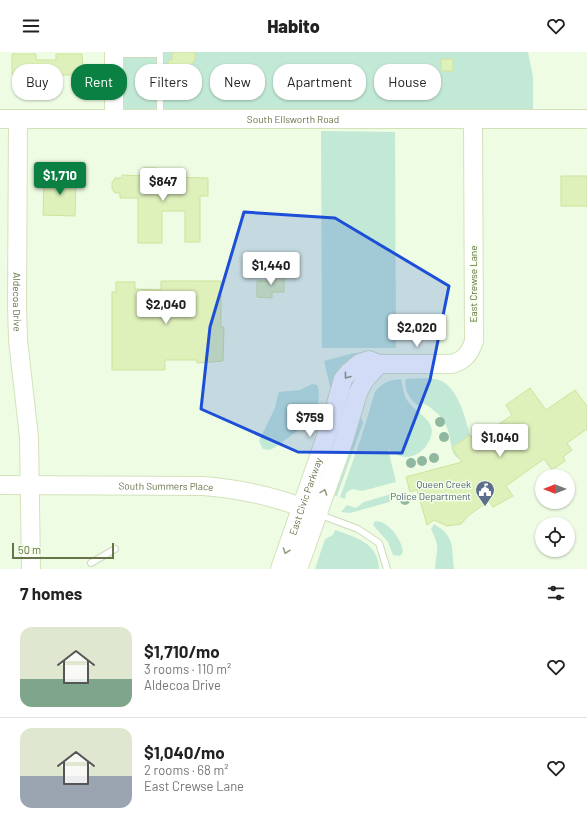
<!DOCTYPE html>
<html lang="en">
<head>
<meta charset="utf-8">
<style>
  :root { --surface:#fff; --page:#f2f2f2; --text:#222; --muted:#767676; --line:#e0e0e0; --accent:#0b8043 }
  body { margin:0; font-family:Barlow,sans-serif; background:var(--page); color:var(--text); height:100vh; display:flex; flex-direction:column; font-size:15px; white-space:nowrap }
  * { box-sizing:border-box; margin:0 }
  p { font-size:13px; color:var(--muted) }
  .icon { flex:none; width:22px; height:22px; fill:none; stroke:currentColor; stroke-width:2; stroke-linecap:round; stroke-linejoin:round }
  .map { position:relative; height:517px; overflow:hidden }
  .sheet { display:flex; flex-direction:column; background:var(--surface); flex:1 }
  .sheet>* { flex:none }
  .top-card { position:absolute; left:12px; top:12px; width:563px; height:36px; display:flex; gap:8px }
  .needle { width:26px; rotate:270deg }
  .controls { position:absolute; left:535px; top:417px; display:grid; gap:8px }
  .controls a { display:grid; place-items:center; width:40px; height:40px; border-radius:50%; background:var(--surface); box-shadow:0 1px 3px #0004; font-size:20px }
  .scale { position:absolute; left:12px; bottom:10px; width:102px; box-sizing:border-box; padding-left:4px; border:2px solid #677349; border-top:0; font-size:11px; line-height:14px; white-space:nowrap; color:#677349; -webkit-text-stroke:3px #f3ffe9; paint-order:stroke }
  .price { position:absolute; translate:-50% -34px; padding:0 9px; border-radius:4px; background:#fff; color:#222; font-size:13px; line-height:26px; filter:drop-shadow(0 1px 2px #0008) }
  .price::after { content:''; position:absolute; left:50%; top:24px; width:12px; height:9px; margin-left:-6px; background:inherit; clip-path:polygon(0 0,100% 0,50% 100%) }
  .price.on { background:var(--accent); color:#fff }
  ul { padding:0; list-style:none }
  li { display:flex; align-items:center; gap:12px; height:100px; padding:0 20px }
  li+li { border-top:1px solid var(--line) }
  li span { display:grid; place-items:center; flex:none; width:112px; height:80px; border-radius:12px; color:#555 }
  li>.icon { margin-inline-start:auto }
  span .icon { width:48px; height:48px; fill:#fffc; stroke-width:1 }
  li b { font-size:17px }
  h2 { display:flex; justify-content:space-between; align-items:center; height:48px; padding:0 20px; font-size:17px }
  .chip { padding:0 14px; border-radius:16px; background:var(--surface); box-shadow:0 1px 3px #0004; font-size:14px; line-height:36px }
  .chip.on { background:var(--accent); color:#fff }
  header { display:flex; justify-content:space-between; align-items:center; height:52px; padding:0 20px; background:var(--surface); font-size:18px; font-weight:800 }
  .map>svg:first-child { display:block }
  .green { fill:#c2e9d6 }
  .building { fill:#dff1bb; stroke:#cde39b }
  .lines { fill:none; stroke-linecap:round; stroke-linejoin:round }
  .lane-casing { stroke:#cddbba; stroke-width:8 }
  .secondary-casing { stroke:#d3e2ba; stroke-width:20 }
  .lane { stroke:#fff; stroke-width:6 }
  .secondary { stroke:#fff; stroke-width:18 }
  .tree { fill:#90b7a0 }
  .oneway { stroke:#959d80 }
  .marked { fill:#1d4ed8; fill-opacity:0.2; stroke:#1d4ed8; stroke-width:3; stroke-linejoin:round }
  .labels { text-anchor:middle; stroke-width:3; stroke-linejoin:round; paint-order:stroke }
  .street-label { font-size:10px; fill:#677349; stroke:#f3ffe9 }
  .service-label { font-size:10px; fill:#4e5e75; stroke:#f3ffe9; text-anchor:end }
</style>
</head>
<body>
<header><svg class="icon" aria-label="menu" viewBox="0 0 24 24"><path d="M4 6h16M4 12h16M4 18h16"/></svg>Habito<svg class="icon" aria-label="heart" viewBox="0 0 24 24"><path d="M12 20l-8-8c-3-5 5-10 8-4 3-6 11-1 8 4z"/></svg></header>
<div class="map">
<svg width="587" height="517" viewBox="0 0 587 517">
  <rect width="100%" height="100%" fill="#eefce3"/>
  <path class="green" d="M114,0H528L533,25V68L114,67Z
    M321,79L395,80L396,296H322Z
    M372,300L332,343L324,309L354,301Z
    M401,327C403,334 403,342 407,348C415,362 444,369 426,394C422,400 415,404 408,405C400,405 394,402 388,397L396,430L362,439L352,437L346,441L345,447L340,445L361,386L375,340C382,330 390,328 401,327Z
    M406,327C415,327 426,325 435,327C457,330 465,365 470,383L452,395L459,407C449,401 452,386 447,376C443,364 433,357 423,351L420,355C411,349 403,339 406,327Z
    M312,332L317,333C321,340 318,356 315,363C312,369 279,393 272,397C269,398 267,398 263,397L259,389L275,356L278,342L279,340L300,338Z
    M360,362L363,371L337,444L332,443Z
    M391,442L393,449L350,461L341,460L347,453L356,456L364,450Z
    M375,469C389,469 402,488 403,500L400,504L393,503L388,490L373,473Z
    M434,472C456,485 451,495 454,517H435C436,498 441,497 431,477Z
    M335,478C355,485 379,491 379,517H315L325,487L333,483Z"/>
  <path class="building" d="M172,0H195V8L187,18H168V8H172Z
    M12,2H36V8H56V2H82L83,20H72V23H12Z
    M441,7H453V19H441Z
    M143,116H157V125L208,126V144H200V190H185V159H162V191H138V146H120V141H115L112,137V131L115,126H122V123L143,124Z
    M63,120H74V126H76L75,164L43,163L44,126L63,127Z
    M561,124H587V154H561Z
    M269,223H284V240H272V246L257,245V229H269Z
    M161,229H221V275H224L223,309L197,311V308H165V318H112V240H116V230H135V237L161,238Z
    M530,336L546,358L575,338L587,354V377L567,391L572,398L563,405L565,409L552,418L544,407L506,434L513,444L493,455L489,449L469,463L461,472L447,474L434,468L427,473L417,438L410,440L406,425L462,410L452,396L470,383L475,389L512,363L506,353Z"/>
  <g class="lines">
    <g class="lane-casing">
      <path id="lane" d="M115,2H160V65
        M318,462L358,477L379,491L387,517
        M91,511L115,497"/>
    </g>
    <g class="secondary-casing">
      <g id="secondary">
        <path id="s1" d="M0,67H587"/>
        <path id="s2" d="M18,67L17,254L18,288L29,385L31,517"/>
        <path d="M114,67V0"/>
        <path d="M379,312H452C465,308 470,301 474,289L473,68"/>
        <path id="s3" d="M0,433L203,434C241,437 281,446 317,461"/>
        <path id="s4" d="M280,517L331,370L343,327L349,320L360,311L369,308L379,312"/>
        <path d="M298,517L344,388L358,341L364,329L379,312"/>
      </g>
    </g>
    <use href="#lane" class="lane"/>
    <use href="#secondary" class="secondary"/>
  </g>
  <g class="tree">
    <circle cx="440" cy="370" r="5"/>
    <circle cx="444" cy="385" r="5"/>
    <circle cx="434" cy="406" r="5"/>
    <circle cx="422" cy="409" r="5"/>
    <circle cx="411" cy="411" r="5"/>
    <circle cx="405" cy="448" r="5"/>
  </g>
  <defs><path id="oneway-chevron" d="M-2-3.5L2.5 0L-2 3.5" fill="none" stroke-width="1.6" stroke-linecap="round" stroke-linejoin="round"/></defs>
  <g class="oneway">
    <use href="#oneway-chevron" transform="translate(347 324) rotate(127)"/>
    <use href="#oneway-chevron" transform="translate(324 440) rotate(-70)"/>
    <use href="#oneway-chevron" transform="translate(286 499) rotate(109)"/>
  </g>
  <path class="marked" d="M244,160L335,166L449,234L430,328L402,401L298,400L201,357L210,275Z"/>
  <defs>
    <g id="civic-pin" transform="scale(1)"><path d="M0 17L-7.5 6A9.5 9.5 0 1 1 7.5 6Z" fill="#5c6f8a" stroke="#f3ffe9"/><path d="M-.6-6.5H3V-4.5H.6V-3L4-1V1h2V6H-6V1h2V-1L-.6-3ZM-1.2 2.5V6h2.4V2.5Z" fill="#fff"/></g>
  </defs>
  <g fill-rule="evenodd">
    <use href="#civic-pin" x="485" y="438"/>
  </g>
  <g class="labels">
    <g class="street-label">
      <text dy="4" stroke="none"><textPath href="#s1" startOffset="293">South Ellsworth Road</textPath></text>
      <text transform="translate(473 232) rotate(-90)" y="4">East Crewse Lane</text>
      <text dy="4" stroke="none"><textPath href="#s2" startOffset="183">Aldecoa Drive</textPath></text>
      <text dy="4" stroke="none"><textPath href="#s3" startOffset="166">South Summers Place</textPath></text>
      <text dy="4" stroke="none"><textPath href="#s4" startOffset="77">East Civic Parkway</textPath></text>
    </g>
    <g class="service-label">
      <text x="471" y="436">Queen Creek<tspan x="471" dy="12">Police Department</tspan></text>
    </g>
  </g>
</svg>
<div class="controls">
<a><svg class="needle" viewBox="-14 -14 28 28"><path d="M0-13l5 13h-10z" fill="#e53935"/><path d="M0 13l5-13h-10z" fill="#767676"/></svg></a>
<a><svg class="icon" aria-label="locate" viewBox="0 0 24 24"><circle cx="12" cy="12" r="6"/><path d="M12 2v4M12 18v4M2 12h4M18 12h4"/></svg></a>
</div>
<div class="scale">50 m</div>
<b class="price on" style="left:60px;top:144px">$1,710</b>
<b class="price" style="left:163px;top:150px">$847</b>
<b class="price" style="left:271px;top:234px">$1,440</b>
<b class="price" style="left:166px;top:273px">$2,040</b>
<b class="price" style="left:417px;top:296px">$2,020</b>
<b class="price" style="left:310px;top:386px">$759</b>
<b class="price" style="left:500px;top:406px">$1,040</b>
<div class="top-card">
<a class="chip">Buy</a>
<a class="chip on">Rent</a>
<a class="chip">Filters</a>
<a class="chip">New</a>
<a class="chip">Apartment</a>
<a class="chip">House</a>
</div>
</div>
<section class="sheet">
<h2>7 homes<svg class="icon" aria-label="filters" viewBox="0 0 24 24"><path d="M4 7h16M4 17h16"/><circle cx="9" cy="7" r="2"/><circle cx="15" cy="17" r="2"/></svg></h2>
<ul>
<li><span style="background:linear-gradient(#dfe7d0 65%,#7fa58c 0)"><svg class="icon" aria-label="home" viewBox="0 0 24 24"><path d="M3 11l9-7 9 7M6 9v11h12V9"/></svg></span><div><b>$1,710/mo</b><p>3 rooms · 110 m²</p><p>Aldecoa Drive</p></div><svg class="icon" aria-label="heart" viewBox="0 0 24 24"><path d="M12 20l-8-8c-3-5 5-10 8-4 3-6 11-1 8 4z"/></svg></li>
<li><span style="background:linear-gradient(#dfe7d0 60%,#9aa5b1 0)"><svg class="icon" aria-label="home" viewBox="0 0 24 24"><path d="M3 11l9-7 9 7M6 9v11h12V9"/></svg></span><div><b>$1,040/mo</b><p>2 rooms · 68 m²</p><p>East Crewse Lane</p></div><svg class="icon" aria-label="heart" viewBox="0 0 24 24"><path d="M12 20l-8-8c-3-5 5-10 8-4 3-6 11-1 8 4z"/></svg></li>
</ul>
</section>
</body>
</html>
